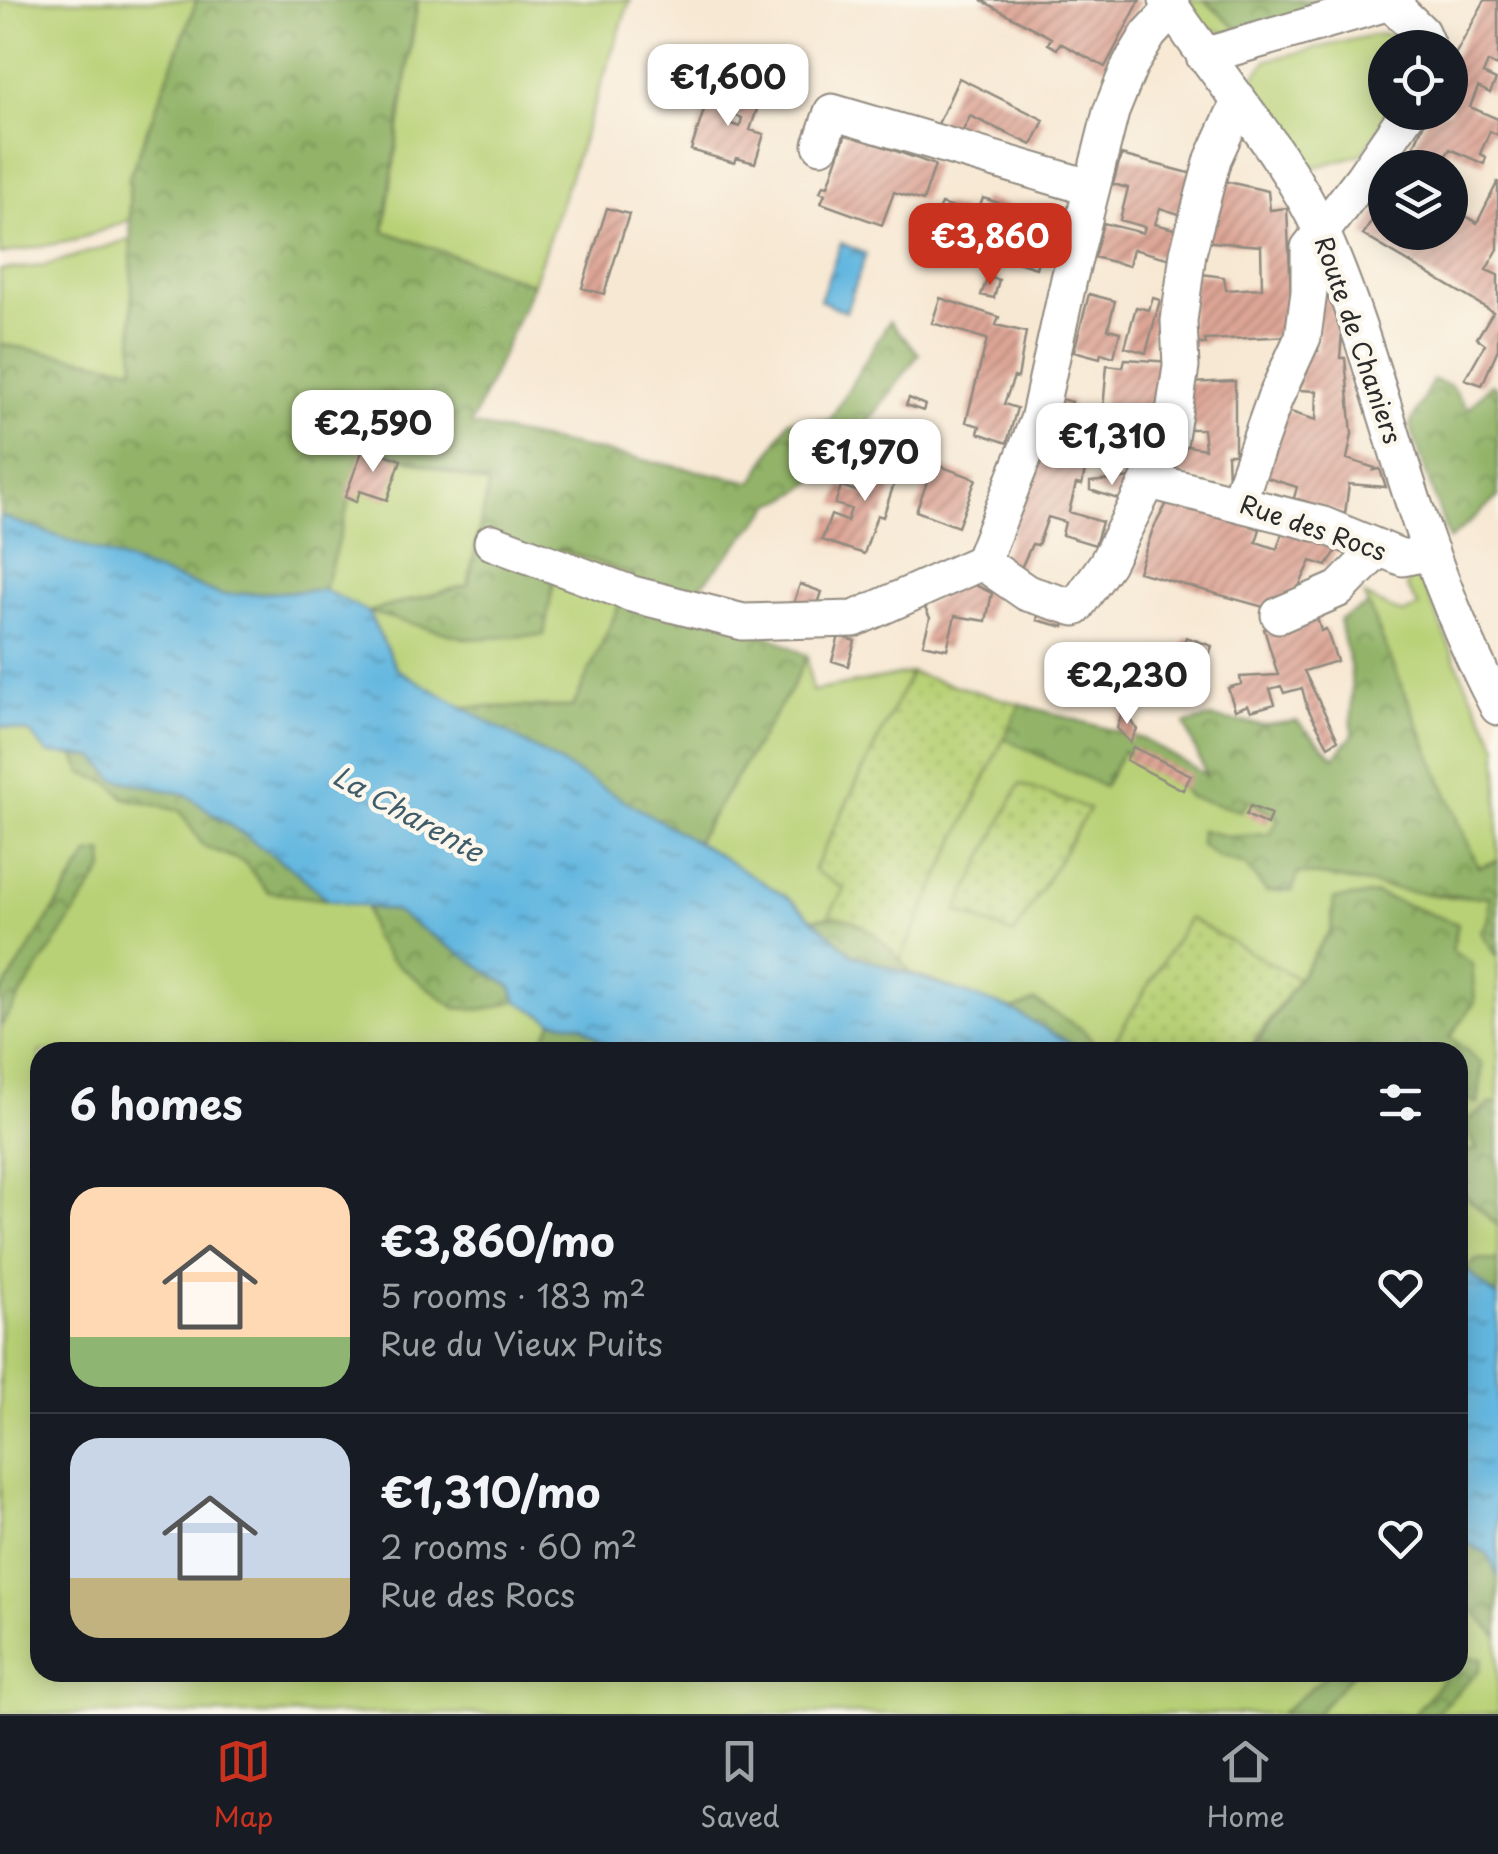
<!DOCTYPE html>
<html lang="en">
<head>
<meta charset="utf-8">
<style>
  :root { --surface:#171b24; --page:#20242c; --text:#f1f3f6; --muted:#9ea1a6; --line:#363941; --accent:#c8321e }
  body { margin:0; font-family:"Playpen Sans",sans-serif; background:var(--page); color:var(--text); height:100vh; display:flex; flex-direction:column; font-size:38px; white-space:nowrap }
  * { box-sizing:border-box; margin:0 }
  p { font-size:32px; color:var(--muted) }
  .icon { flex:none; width:55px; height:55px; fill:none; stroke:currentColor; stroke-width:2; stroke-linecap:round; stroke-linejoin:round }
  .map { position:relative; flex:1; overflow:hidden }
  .side { position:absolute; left:30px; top:1042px; width:1438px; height:640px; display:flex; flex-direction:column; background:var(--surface); border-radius:30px; box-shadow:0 5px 25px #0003 }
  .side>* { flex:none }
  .buttons { position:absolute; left:1368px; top:30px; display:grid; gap:20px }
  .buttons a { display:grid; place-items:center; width:100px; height:100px; border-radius:50%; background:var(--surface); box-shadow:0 5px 25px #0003; font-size:50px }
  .price { position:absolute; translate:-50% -85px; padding:0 22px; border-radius:20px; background:#fff; color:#222; font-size:32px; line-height:65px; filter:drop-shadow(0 2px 5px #0008) }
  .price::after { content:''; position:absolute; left:50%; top:60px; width:30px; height:22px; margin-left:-15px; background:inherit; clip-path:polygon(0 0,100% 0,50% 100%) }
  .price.on { background:var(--accent); color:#fff }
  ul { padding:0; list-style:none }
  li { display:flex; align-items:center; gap:30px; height:250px; padding:0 40px }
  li+li { border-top:2px solid var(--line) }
  li span { display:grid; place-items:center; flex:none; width:280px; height:200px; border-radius:30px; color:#555 }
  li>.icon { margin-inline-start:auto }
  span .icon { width:120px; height:120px; fill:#fffc; stroke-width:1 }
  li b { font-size:42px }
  h2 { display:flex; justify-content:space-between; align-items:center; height:120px; padding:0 40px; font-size:42px }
  .dock { display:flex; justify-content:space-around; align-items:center; height:140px; border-top:2px solid var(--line); background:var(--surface); font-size:28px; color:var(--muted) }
  .dock a { display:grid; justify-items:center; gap:5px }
  .dock .on { color:var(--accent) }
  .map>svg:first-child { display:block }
  .green { fill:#b8d176; stroke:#727e50; stroke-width:2.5 }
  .forest { fill:url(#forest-crowns); stroke:#5e6f49; stroke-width:2.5 }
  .garden { fill:url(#garden-dots); stroke:#727e50; stroke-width:2.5 }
  .water { fill:url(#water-ripples); stroke:#487186; stroke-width:2.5 }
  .building { fill:url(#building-hatch); fill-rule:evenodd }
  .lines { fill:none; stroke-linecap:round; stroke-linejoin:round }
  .minor-casing { stroke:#918a7f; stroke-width:39 }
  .minor { stroke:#fff; stroke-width:35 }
  .labels { text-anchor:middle; stroke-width:9; stroke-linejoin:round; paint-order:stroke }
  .street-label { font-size:25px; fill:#2b2b2b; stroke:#fbf7ec }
  .water-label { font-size:28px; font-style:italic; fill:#3f5c6a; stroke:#fbf7ec }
</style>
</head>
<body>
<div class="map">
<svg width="1498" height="1714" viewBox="0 0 1498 1714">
  <defs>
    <pattern id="forest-crowns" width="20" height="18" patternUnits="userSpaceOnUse" patternTransform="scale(2.5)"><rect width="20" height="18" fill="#92b367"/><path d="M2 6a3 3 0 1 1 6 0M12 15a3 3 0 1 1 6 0" fill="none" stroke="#779255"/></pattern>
    <pattern id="garden-dots" width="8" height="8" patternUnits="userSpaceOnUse" patternTransform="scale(2.5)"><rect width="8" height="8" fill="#b8d176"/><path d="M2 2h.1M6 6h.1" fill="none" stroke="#9eb466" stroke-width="1.8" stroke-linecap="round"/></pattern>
    <pattern id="water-ripples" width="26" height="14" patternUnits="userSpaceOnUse" patternTransform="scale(2.5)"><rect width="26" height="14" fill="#64b7e0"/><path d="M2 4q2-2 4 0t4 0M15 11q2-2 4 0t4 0" fill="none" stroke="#5395b6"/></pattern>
    <pattern id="building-hatch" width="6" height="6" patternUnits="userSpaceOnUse" patternTransform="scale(2.5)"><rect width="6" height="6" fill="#dda596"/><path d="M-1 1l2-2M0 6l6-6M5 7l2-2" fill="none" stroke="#b3877b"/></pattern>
  </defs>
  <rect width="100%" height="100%" fill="#fbf7ec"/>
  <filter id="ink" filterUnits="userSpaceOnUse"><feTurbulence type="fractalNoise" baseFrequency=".01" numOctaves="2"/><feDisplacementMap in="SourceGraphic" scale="20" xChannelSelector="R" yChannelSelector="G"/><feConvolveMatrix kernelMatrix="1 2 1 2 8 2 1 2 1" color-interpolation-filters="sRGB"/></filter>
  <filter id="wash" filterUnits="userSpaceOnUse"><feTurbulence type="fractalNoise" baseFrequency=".0048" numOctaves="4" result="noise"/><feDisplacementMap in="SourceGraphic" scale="40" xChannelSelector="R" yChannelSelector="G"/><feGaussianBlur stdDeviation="2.25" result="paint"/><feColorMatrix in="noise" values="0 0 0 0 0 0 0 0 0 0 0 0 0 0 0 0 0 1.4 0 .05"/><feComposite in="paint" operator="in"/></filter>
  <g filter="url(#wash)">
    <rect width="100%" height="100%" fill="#f7e8d3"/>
    <path class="green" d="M0,0H197L129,178L130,220L76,240L0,254Z
      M418,0H630L533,284L384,231Z
      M1188,0H1334V5C1302,15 1233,46 1205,26C1197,20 1193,9 1188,0Z
      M1393,34L1408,47L1385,48V112L1389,113L1362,154L1316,167L1298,160L1253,91L1254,77L1267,60L1372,35Z
      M131,239L134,369L0,344V270L43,266Z
      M364,446L489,485L468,585L371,611L468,639L559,549L633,575L573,707H458L397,669L368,612L324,590Z
      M1410,574L1421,578L1462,675L1498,746V861L1478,867L1364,596L1402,614L1419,607L1407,587Z
      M807,656L812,691L911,673L814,869L845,889L828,917L812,919L790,899L696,842L792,687Z
      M0,682L726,1052H40V1672H1458V1492L1498,1534V1714H0Z
      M1020,704L1034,753L1104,786L1122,751L1183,790L1189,797L1249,800L1280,819L1270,834L1230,837L1201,830L1217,857L1245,865L1267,892L1298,873L1349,879L1451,898L1490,895L1489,920L1481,932L1498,957V1104L1491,1103L1477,1149L1458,1155V1095L1478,1103L1482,1065L1450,1037L1475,1002L1452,951L1458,924L1444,920L1331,929L1298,979L1189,919L1108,1052H1102L1083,1030L1035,1001L1013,1010L912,974L900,960Z
      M1458,1189L1498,1226V1261L1477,1260L1465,1269L1458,1263Z"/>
    <path class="forest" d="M197,0H417L384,231L533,284L471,425L753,482L789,420H830L889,321L919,354C885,398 827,490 774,503L694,594L807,656L792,687L696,842L458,707H573L633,575L560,549L544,635L468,639L368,612L468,585L489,484L365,446L324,590L222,595L0,516V344L134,368L129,178Z
      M1204,0H1310L1307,13L1237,29Z
      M1433,380L1450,385L1468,409L1491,384L1498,389V497L1449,540L1410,425Z
      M1368,605L1478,867L1498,861V957L1481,932L1489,920V896C1425,900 1362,880 1298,873L1293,890L1267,892L1245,865L1217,857L1200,844L1201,830L1230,837L1270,834L1279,818L1249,800L1241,811L1189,797L1183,790L1123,751L1104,787L1004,738L1020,704L1143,739L1206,775L1185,724L1209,718L1265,725L1297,721L1334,757L1352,736L1351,669L1339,620Z
      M75,756L95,757L115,779L185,794L298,873L328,900L268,892L244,862L203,846L180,811L125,798L110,783L82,773Z
      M103,852L104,869L0,1027V995L89,854Z
      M1377,894L1458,924L1452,951L1472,963L1475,1002L1450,1037L1482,1064L1478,1104L1458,1095V1052H1247L1257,1043L1331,929L1334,899Z
      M366,907L394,911L512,987L517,1001L485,1010L455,1008L390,959L373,937Z
      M844,916L880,937L912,974L853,955L812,919Z
      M1035,1001L1083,1030L1102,1052H1086L1013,1010Z
      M553,1021L582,1025L613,1052H556L541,1043Z
      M1492,1103L1498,1104V1226L1458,1189V1155L1477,1149L1464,1123Z
      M1477,1260L1498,1261V1298L1465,1269Z
      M1458,1539L1488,1554L1498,1578V1637L1467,1604L1458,1601Z
      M1461,1657L1482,1658L1479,1671L1435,1714H1414L1448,1673L1458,1672V1661Z
      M1330,1672L1353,1673L1316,1714H1280Z"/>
    <path class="garden" d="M911,673L1020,704L900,960C881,939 858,914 828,917L844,889L814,870Z
      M1020,784L1089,809L1014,935L957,911Z
      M1189,918L1298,979L1247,1052H1108Z"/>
    <path class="water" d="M841,243L866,254L846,312L820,300Z
      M0,516L222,595L324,590L368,612L397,669L712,851L790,899L853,955L1008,1008L1086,1052H613L582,1025L553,1021L517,1001L512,987L394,911L328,900L298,873L185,794L115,779L95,757L47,753L30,733L0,726Z
      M1458,1263L1498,1298V1578L1488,1554L1458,1539Z"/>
    <g id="blocks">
      <path class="building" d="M981,0H1140L1105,67L1060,43L1057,49L1048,44L1051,38Z
        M1485,0H1498V66L1488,62L1483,74L1496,80L1490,93L1478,87L1470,107L1498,119V135L1490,131L1480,154L1486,157L1484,164L1450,149L1438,168H1404L1429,112H1450V64Z
        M959,78L1044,120L1032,145L970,116L961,135L938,124Z
        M711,88L759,103L750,130L764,134L755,163L736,158L734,163L691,150ZM731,114L742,118L740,127L728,123Z
        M846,133L935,165L923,201L894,192L882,225L821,203L825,194L820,192L823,185L828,186Z
        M1121,155L1193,174L1182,215L1160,208L1155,224L1178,230L1171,259L1133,249L1129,266L1094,257L1103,223L1143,233L1145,227L1120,220L1128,188L1113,184Z
        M1215,179L1268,191L1270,210L1287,208L1293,336L1205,340L1206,344H1188L1194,273L1224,277L1226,290L1262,288L1261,246L1201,241Z
        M1450,181L1461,188L1450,206L1477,223L1498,181V249L1486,270L1498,275V349L1482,385L1465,379L1485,344L1477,338L1493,312L1363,235L1385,199V232H1450Z
        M983,198L1009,206L1005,224L1046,237L1036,268L965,246Z
        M941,204L961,210L958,218L938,211Z
        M607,208L629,214L604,294L582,288Z
        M988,277L999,280L994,298L981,295Z
        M1328,289L1342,333L1340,358H1345L1352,434L1347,459L1375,468L1374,470L1380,469L1386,487L1349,484L1345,514L1294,498L1297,487L1258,475L1278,408L1316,420L1317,391L1299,390L1298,359L1308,351H1318V291Z
        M1089,294L1115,301L1108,329L1120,332L1114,357L1101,353L1100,358L1074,351Z
        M940,298L999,317L996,325L1026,332L1018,378L1014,377L1004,404L1017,408L1007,443L978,433L980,426L966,422L987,339L932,323Z
        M1153,298L1160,300L1146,353L1125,347L1136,307L1149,310Z
        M1125,359L1172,362L1163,431L1132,429L1130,458L1106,455L1104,467L1086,465L1082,485L1076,484L1069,512L1102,522L1095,545L1062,535L1065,522L1048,517L1038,545L1032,544L1017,577L1001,563L1056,398L1072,402L1068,421L1084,425L1091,406L1103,409L1107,365L1123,367Z
        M1235,381V454H1227L1228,483L1175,475L1176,444L1205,449L1203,429H1179L1188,383Z
        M909,398L925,405L923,411L906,405Z
        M884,444L905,451L883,517L877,515L864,554L822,540L831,515L847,521L851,509L835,504L841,486L859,492L863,480L871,483Z
        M364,446L401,460L387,500L360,491L356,502L345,497Z
        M934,464L976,479L958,527L916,511Z
        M1133,478L1121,500L1090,490V482Z
        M1172,494L1254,517L1251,526L1260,529L1256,542L1277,549L1286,521L1329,538L1336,551L1327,566L1311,561L1294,597L1274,610L1138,572L1153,529Z
        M967,581L992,593L986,621L955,616L947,649L923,644L930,618L924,606Z
        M800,584L822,592L813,619L791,611Z
        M1040,608L1066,616L1064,627L1037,620Z
        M1315,611L1321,631L1326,629L1337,661L1304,671L1338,740L1328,746L1307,707L1302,688L1284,693L1281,686L1270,689L1275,704L1251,711L1248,705L1235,710L1228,688L1241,684L1240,677L1278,675L1264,629Z
        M839,636L855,641L848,666L832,661Z
        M1186,637L1212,646L1198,688L1164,677L1172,667L1175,668Z
        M1123,710L1137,729L1130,743L1117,728Z
        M1133,747L1191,775L1183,790L1126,760Z
        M1250,806L1271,814L1267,825L1246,815Z"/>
    </g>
  </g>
  <g filter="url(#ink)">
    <use href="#blocks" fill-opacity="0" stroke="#918a7f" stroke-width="2.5"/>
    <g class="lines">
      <g class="minor-casing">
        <path id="minor" d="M1167,0C1217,78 1285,150 1323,235C1357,312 1379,394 1404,473C1429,553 1459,633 1498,707
          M1390,2L1421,32L1428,48
          M1204,56L1397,0
          M821,145L832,112L1092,188
          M1150,481L1323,525L1403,558L1431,552
          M1238,502L1275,398L1303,337L1309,292V248L1362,179L1408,112
          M492,542L632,594L743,622L854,619L982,562L1038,420L1069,279L1111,112L1130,65L1149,34L1173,8
          M982,562L1027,593L1075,608L1107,563L1170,438L1181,367L1179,321L1188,253L1213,159L1239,102
          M1279,615L1339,589L1379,548"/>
      </g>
      <use href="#minor" class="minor"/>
    </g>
  </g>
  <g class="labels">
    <g class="street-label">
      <text transform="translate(1358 340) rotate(71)" y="9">Route de Chaniers</text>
      <text transform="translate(1313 528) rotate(19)" y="9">Rue des Rocs</text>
    </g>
    <g class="water-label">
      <text transform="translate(408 814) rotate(29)" y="10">La Charente</text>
    </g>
  </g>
</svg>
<div class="buttons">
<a><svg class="icon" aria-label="locate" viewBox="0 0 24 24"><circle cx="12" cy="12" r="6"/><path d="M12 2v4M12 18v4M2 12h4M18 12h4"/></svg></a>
<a><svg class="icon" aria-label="layers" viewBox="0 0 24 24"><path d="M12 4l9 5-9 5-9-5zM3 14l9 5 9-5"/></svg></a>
</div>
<b class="price" style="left:728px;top:129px">€1,600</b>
<b class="price on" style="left:990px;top:288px">€3,860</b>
<b class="price" style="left:373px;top:475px">€2,590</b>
<b class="price" style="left:1112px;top:488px">€1,310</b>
<b class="price" style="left:865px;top:504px">€1,970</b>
<b class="price" style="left:1127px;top:727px">€2,230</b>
<section class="side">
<h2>6 homes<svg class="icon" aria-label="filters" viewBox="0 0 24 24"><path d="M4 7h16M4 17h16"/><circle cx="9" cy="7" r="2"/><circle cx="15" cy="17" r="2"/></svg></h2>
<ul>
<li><span style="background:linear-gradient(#ffd9b3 75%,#8fb573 0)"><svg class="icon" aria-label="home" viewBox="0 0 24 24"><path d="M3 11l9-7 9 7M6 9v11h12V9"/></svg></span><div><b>€3,860/mo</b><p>5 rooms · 183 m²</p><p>Rue du Vieux Puits</p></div><svg class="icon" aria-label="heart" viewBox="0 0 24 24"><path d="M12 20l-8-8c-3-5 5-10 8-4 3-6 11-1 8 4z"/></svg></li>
<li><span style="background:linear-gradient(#c9d6e8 70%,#c2b280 0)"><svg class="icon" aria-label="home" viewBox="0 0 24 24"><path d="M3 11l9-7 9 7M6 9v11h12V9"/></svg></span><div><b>€1,310/mo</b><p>2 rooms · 60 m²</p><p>Rue des Rocs</p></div><svg class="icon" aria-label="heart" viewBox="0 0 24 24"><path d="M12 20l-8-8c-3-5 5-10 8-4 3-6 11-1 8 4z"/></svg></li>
</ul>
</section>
</div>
<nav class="dock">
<a class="on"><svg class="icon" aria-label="map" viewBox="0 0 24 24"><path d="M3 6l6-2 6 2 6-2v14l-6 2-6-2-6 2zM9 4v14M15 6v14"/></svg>Map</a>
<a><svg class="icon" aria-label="saved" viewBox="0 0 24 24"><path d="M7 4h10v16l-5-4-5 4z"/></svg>Saved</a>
<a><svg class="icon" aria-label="home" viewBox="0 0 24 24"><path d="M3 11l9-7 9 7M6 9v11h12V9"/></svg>Home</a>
</nav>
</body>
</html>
